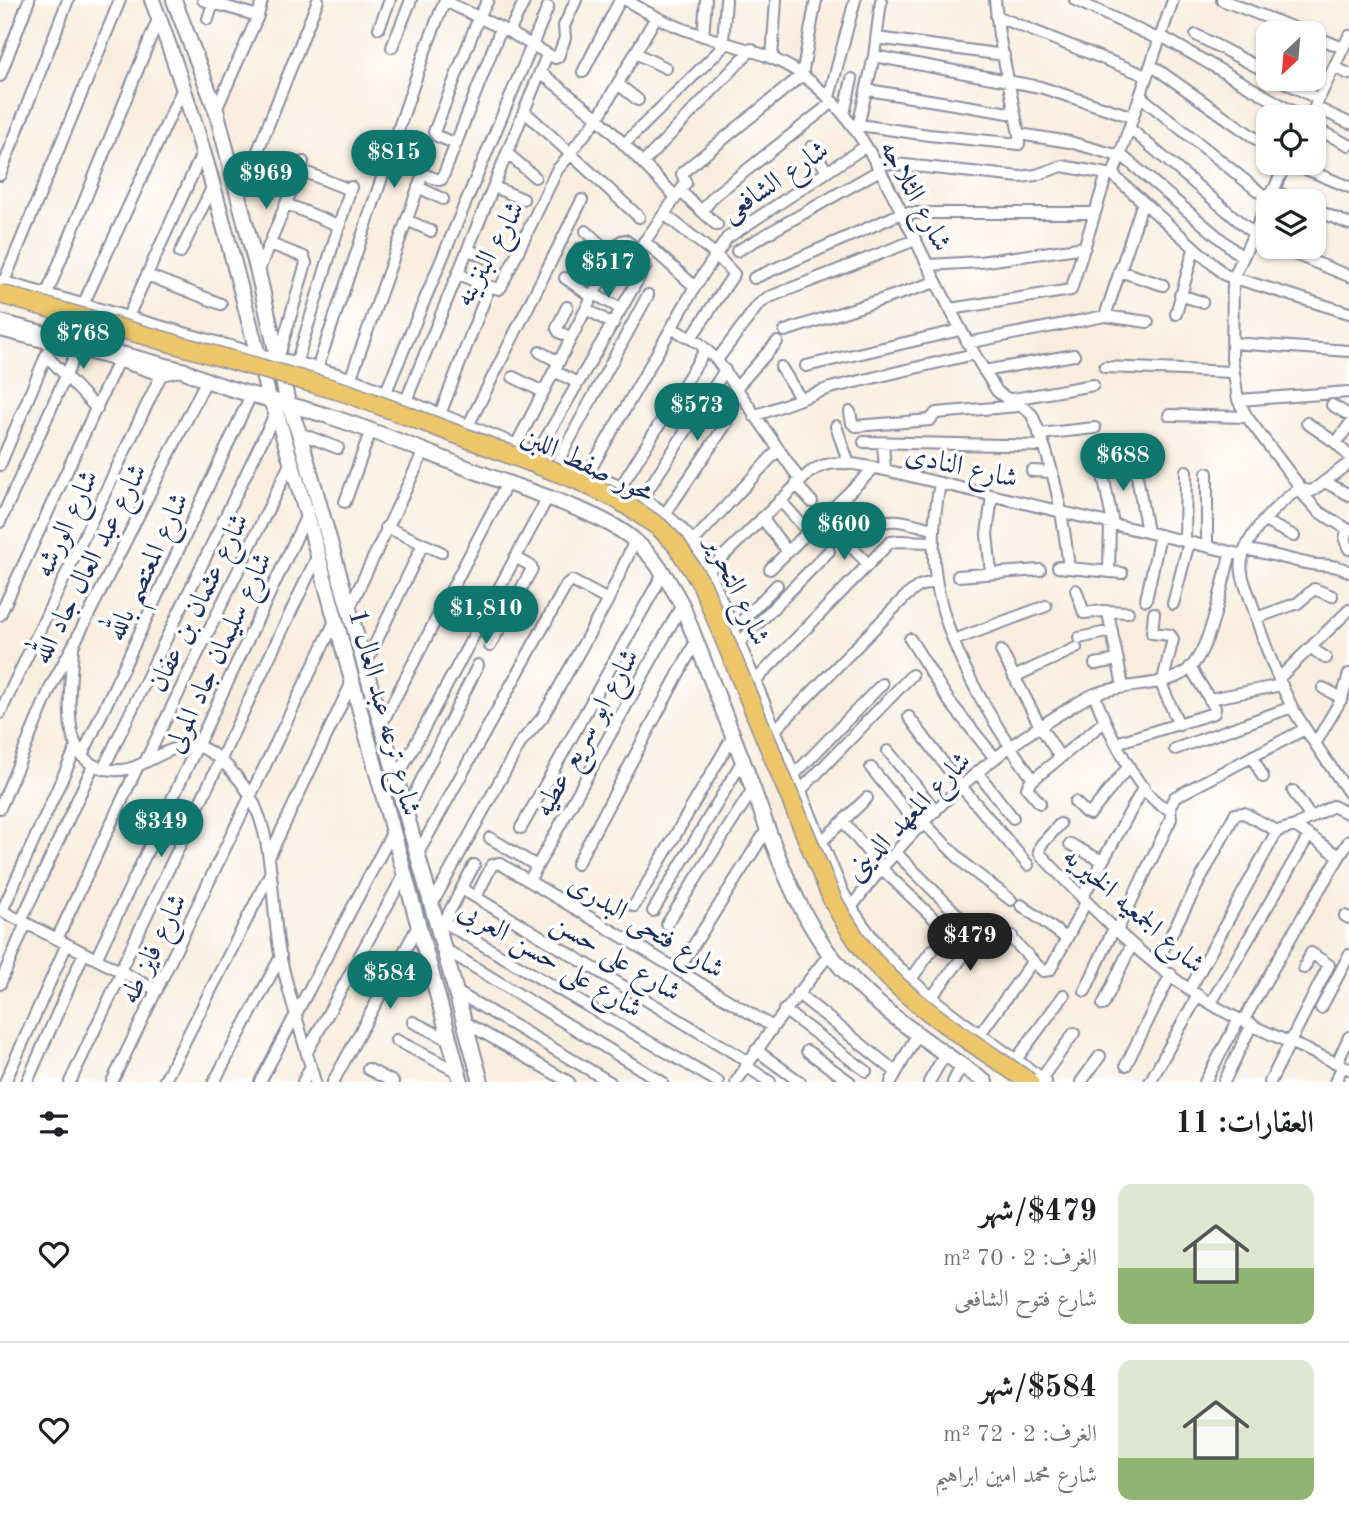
<!DOCTYPE html>
<html lang="ar">
<head>
<meta charset="utf-8">
<style>
  :root { --surface:#fff; --page:#f2f2f2; --text:#202124; --muted:#757577; --line:#e0e0e0; --accent:#0f766e }
  body { margin:0; font-family:"Old Standard TT",Amiri,serif; background:var(--page); color:var(--text); direction:rtl; height:100vh; display:flex; flex-direction:column; font-size:26px; white-space:nowrap }
  * { box-sizing:border-box; margin:0 }
  p { font-size:23px; color:var(--muted) }
  .icon { flex:none; width:38px; height:38px; fill:none; stroke:currentColor; stroke-width:2; stroke-linecap:round; stroke-linejoin:round }
  .map { position:relative; height:1082px; overflow:hidden; direction:ltr }
  .details { display:flex; flex-direction:column; background:var(--surface); flex:1 }
  .details>* { flex:none }
  .needle { width:46px; rotate:206deg }
  .fabs { position:absolute; left:1256px; top:21px; display:grid; gap:14px }
  .fabs a { display:grid; place-items:center; width:70px; height:70px; border-radius:14px; background:var(--surface); box-shadow:0 2px 5px #0004; font-size:35px }
  .price { position:absolute; translate:-50% -60px; padding:0 16px; border-radius:24px; background:var(--accent); color:#fff; font-size:23px; line-height:46px; filter:drop-shadow(0 2px 4px #0008) }
  .price::after { content:''; position:absolute; left:50%; top:42px; width:21px; height:16px; margin-left:-10px; background:inherit; clip-path:polygon(0 0,100% 0,50% 100%) }
  .price.selected { background:#222; color:#fff }
  ul { padding:0; list-style:none }
  li { display:flex; align-items:center; gap:21px; height:175px; padding:0 35px }
  li+li { border-top:2px solid var(--line) }
  li span { display:grid; place-items:center; flex:none; width:196px; height:140px; border-radius:14px; color:#555 }
  li>.icon { margin-inline-start:auto }
  span .icon { width:84px; height:84px; fill:#fffc; stroke-width:1 }
  li b { font-size:30px }
  h2 { display:flex; justify-content:space-between; align-items:center; height:84px; padding:0 35px; font-size:30px }
  .map>svg:first-child { display:block }
  .lines { fill:none; stroke-linecap:round; stroke-linejoin:round }
  .minor-casing { stroke:#8a8e9e; stroke-width:14 }
  .tertiary-casing { stroke:#8a8e9e; stroke-width:18 }
  .minor { stroke:#fff; stroke-width:10 }
  .tertiary { stroke:#fff; stroke-width:14 }
  .primary-bridge-casing { stroke:#8a8e9e; stroke-width:21; stroke-linecap:butt }
  .primary-bridge { stroke:#ecc669; stroke-width:18 }
  .labels { text-anchor:middle; stroke-width:7; stroke-linejoin:round; paint-order:stroke }
  .street-label { font-size:28px; fill:#1b2f5e; stroke:#fff }
</style>
</head>
<body>
<div class="map">
<svg width="1349" height="1082" viewBox="0 0 1349 1082">
  <rect width="100%" height="100%" fill="#fff"/>
  <filter id="ink" filterUnits="userSpaceOnUse"><feTurbulence type="fractalNoise" baseFrequency=".0143" numOctaves="2"/><feDisplacementMap in="SourceGraphic" scale="14" xChannelSelector="R" yChannelSelector="G"/><feConvolveMatrix kernelMatrix="1 2 1 2 8 2 1 2 1" color-interpolation-filters="sRGB"/></filter>
  <filter id="wash" filterUnits="userSpaceOnUse"><feTurbulence type="fractalNoise" baseFrequency=".00686" numOctaves="4" result="noise"/><feDisplacementMap in="SourceGraphic" scale="28" xChannelSelector="R" yChannelSelector="G"/><feGaussianBlur stdDeviation="1.57" result="paint"/><feColorMatrix in="noise" values="0 0 0 0 0 0 0 0 0 0 0 0 0 0 0 0 0 1.4 0 .05"/><feComposite in="paint" operator="in"/></filter>
  <g filter="url(#wash)">
    <rect width="100%" height="100%" fill="#f9edde"/>
  </g>
  <g filter="url(#ink)">
    <g class="lines">
      <g class="minor-casing">
        <path id="minor" d="M203,0L258,16
          M626,0C650,15 677,28 704,36C738,48 772,53 802,75C859,116 885,180 916,241C941,292 966,343 997,391C1007,401 1023,404 1032,415C1054,463 1063,516 1069,568
          M1075,0L1160,40
          M1222,0L1307,33
          M445,1L509,32L555,58L558,57L565,38L564,26L576,0
          M996,16L1147,76
          M208,19L213,3
          M379,28L390,0
          M509,32L525,0
          M1196,35L1269,73
          M703,36L706,0
          M1161,36L1302,117
          M1314,36L1343,48
          M877,38L1004,55
          M723,42L726,0
          M392,47L411,0
          M635,53L666,68
          M874,56L1040,87L1133,117
          M772,58L776,0
          M1151,65L1269,148
          M1334,67L1349,74
          M540,72L598,118L676,197
          M583,72L620,0
          M0,76L29,0
          M1279,79L1318,99
          M618,84L638,100
          M868,90L1015,114
          M1140,96L1268,199
          M829,97L855,0
          M1315,107L1349,123
          M216,110L258,16L262,0
          M524,111L639,217
          M844,114L852,79
          M1310,117L1349,36
          M859,125L929,135L1019,144V134L999,35L995,0
          M1129,128L1253,233L1269,242
          M1314,128L1349,145
          M857,131L874,56L881,1
          M1019,134L1070,142L1119,156
          M456,144L437,136L434,132L479,17L488,0
          M624,144L727,43
          M811,147L827,171
          M570,153L598,118L656,17
          M508,154L535,177
          M1120,154L1242,257
          M876,162L1020,177L1036,175L1062,166L1113,175
          M643,163L752,49
          M1286,163L1233,279L1232,359L1238,400L1247,417L1301,488
          M1291,163L1349,187
          M300,170L350,190
          M0,175L68,0
          M1113,175L1225,275L1349,313
          M1113,175L1173,0
          M418,187L443,199
          M494,187L523,199
          M1272,190L1297,201
          M680,191L717,225
          M239,198L318,0
          M286,204L340,226
          M1314,209L1349,224
          M702,211L715,195L833,102
          M664,214L715,254L734,274L691,338
          M407,220L431,231
          M586,231L638,280
          M644,241L695,287
          M270,244L304,257L306,263L278,359
          M1277,247L1349,276
          M579,249L604,274
          M469,250L487,258
          M737,251L880,170
          M180,253L213,186
          M928,265L980,262L1085,247
          M1119,271L1163,285
          M258,272L303,162
          M459,274L489,288
          M147,275L221,304
          M565,278L592,297
          M754,278L902,213H1095
          M3,284L120,0
          M594,294L621,309
          M1180,295L1202,302
          M46,296L159,17
          M82,307L183,88
          M567,307L557,328L559,332L571,338
          M586,309L613,324
          M950,309L1071,290L1107,174
          M1176,314L1194,249
          M1105,316L1143,202
          M127,319L203,151
          M671,328L699,343L717,360L800,480
          M0,331L118,361L161,375
          M785,331L936,282
          M967,343L1105,316L1148,322
          M1232,343L1349,351
          M540,352L559,362
          M46,355L97,409
          M717,360L758,305L767,298L915,240
          M296,364L351,187
          M806,366L960,330
          M781,367L800,398
          M1105,367L1233,372
          M317,369L425,51L445,0
          M554,371L578,383
          M984,371L1074,355
          M513,377L543,392
          M350,380L423,174L439,180L442,179L501,28
          M736,388L777,342
          M385,394L548,7
          M1007,400L1093,385
          M1238,400L1349,392
          M405,403L547,55
          M1332,405L1349,415
          M850,412L852,423L856,426L930,420L936,413L1018,406
          M1169,415L1247,417
          M754,416L830,388L974,354
          M439,417L489,288L492,287L499,289L501,287L557,170L571,154
          M1307,423L1336,443L1349,456
          M836,426L849,464
          M467,428L582,200
          M299,433L338,448
          M1039,434L1095,428
          M864,442L1043,446
          M883,443L885,470
          M1336,443L1349,425
          M1097,445L1113,524
          M515,447L621,241L625,240L636,248H640L686,183L682,174L683,172L802,75L816,0
          M1132,448L1147,532
          M536,455L646,266
          M557,463L648,295
          M1349,463L1312,491L1298,489C1276,506 1248,531 1242,560C1239,573 1247,589 1251,601C1262,638 1275,674 1292,707C1309,737 1330,765 1349,793
          M0,465L51,344
          M1032,471L1052,472
          M587,475L695,287L727,238L866,146
          M1325,482L1349,495
          M940,483C934,515 931,547 936,579C947,649 992,723 1033,779
          M796,484L812,502
          M620,488L706,349
          M1298,489L1319,512L1349,530
          M642,499L725,370
          M780,500L802,525
          M345,502L371,430
          M665,514L726,424
          M762,518L788,552
          M1264,521L1294,536
          M0,522L80,344
          M386,527L441,552
          M876,527C889,513 917,526 934,529
          M1347,529L1345,540L1349,549
          M842,537L868,564
          M1185,541L1186,471
          M692,543L778,450
          M1207,546V473
          M1245,550C1267,552 1285,559 1306,563C1321,567 1336,563 1349,572
          M1058,567L1122,573
          M770,569L874,468
          M708,571L809,473C832,456 858,465 885,470L1243,555
          M1109,572L1110,523
          M991,573L987,534L992,496
          M958,576L1040,570
          M1076,590L1084,613L1104,611L1108,613L1123,686
          M1146,600L1160,535
          M1173,604L1189,542
          M349,609L424,451
          M1106,611L1128,612
          M1154,613L1152,633L1170,635L1173,639L1163,680
          M0,615L118,361
          M1256,618L1298,603L1314,589L1332,596
          M733,630L777,585
          M1079,638L1112,631
          M910,639L949,701L995,758
          M954,640L1046,606
          M738,644L829,551
          M73,646C72,680 57,752 98,767C112,772 126,771 139,765C155,758 176,744 194,746C209,747 227,765 236,776C279,824 268,900 281,959C290,1000 304,1041 315,1082
          M490,646L532,569L531,566L515,557
          M1311,648L1326,658
          M1001,651L1040,726L1060,757
          M1095,664L1118,660
          M365,665L423,544
          M1014,677L1076,648
          M1279,678L1349,610
          M1160,681L1179,725
          M754,682L890,542L899,541L934,542
          M1323,688L1342,698
          M1094,694C1104,721 1141,804 1170,809
          M1209,699L1282,685
          M0,713L161,375L179,371
          M909,717L960,785L1028,865
          M381,725L507,483
          M774,731L906,596L919,586L936,581
          M1116,743L1214,713L1215,708L1190,667
          M1315,744L1342,698L1349,674
          M1175,749L1292,707
          M888,751L936,811
          M82,756L251,395
          M1253,758L1263,777
          M145,762L291,462
          M871,768L920,828
          M103,769L276,412
          M977,772L1013,818
          M793,776L882,684
          M396,780L548,497
          M1293,791L1311,818
          M799,792L912,675
          M1075,802L1085,812L1090,814L1129,766
          M1040,803L1027,788L1029,783L1104,722
          M0,808L52,684L73,646L206,381
          M405,813L478,665
          M843,821L881,868L947,931
          M924,823L968,867L1011,900
          M1060,824L1041,845L1039,852L1041,855C1094,911 1151,968 1218,1008C1260,1032 1306,1048 1349,1069
          M1295,826L1339,856
          M521,828L664,572
          M490,838L537,866
          M820,843L867,798
          M1070,844L1102,861
          M896,853L959,916L955,923L975,941
          M417,855L567,584L572,581L608,600
          M269,857L352,682
          M577,864L696,641
          M529,881L682,605
          M462,889L749,1062
          M476,897L492,865L499,863L773,1027
          M1082,898L1144,787
          M1021,905L1066,938
          M431,906L521,742L542,718L608,600L635,540
          M634,906L733,736
          M0,910L157,990
          M849,910C906,833 976,764 1058,715C1070,708 1082,699 1095,694C1123,682 1171,689 1191,667C1212,644 1222,583 1231,552
          M2,911L76,748
          M653,911L743,760
          M433,916L718,1082
          M1345,916L1349,918
          M21,921L93,766
          M444,922L474,865
          M667,924L753,789
          M1117,931L1171,819L1170,806L1175,797L1305,729
          M1012,936L1013,940L1033,961
          M57,939L138,766
          M443,948L662,1082
          M96,959L307,515
          M1156,963L1235,814L1244,813L1277,831
          M678,970L768,828
          M120,971L318,555
          M909,982L932,950
          M0,984L26,923
          M1190,989L1277,831L1295,826L1333,806L1349,814
          M455,991L610,1082
          M1085,991L1114,928
          M797,993L896,1072
          M930,999L985,928
          M1211,1003L1308,837
          M1103,1005L1132,944
          M1321,1008L1349,955
          M784,1010L866,1071
          M463,1021L569,1082
          M1243,1021L1303,916L1349,841
          M413,1022L449,1040
          M979,1035L1033,961L1043,971L1050,970L1086,902
          M396,1040L458,1072
          M756,1050L800,1082
          M807,1051L850,1082
          M307,1052L404,875
          M1015,1061L1064,995
          M1337,1063L1349,1037
          M1126,1065L1171,974
          M746,1066L770,1082
          M368,1069L393,1082
          M1041,1079L1074,1033
          M5,1082L67,944
          M27,1082L84,953
          M70,1082L122,972
          M112,1082L335,621
          M164,1082L270,874
          M214,1082L281,956
          M260,1082L393,831
          M303,1082L311,1066
          M333,1082L418,926
          M736,1082L773,1027L830,953
          M891,1082L918,1033
          M929,1082L945,1054
          M953,1082L962,1065
          M1081,1082L1100,1056
          M1150,1082L1198,995
          M1205,1082L1239,1019
          M1224,1082L1252,1024
          M1270,1082L1329,965L1311,953L1304,968
          M1335,1082L1343,1066"/>
      </g>
      <g class="tertiary-casing">
        <path id="tertiary" d="M152,0C202,129 234,264 269,398L276,412L307,515L461,1082
          M174,0L216,110L258,272L288,403L299,433L349,609L481,1082
          M0,283L258,356L296,364L350,380L542,457
          M0,322L185,371C231,393 283,401 331,417C392,436 450,463 510,484C544,496 609,517 635,541C656,559 669,581 682,605C702,656 722,707 742,759C766,822 788,898 829,953C870,1006 931,1043 985,1082
          M570,468C625,490 667,505 701,556L840,891C886,980 966,1025 1044,1082"/>
      </g>
      <use href="#minor" class="minor"/>
      <use href="#tertiary" class="tertiary"/>
      <g class="primary-bridge-casing">
        <path id="primary-bridge" d="M0,294L347,393L575,479L619,500L659,527L676,544L702,585L833,901C845,923 858,945 875,963C918,1011 977,1045 1029,1082"/>
      </g>
      <use href="#primary-bridge" class="primary-bridge"/>
    </g>
  </g>
  <g class="labels">
    <g class="street-label">
      <text transform="translate(774 180) rotate(-34)" y="10">شارع الشافعى</text>
      <text transform="translate(917 195) rotate(62)" y="10">شارع الثلاجه</text>
      <text transform="translate(488 253) rotate(-61)" y="10">شارع البنزينه</text>
      <text transform="translate(588 463) rotate(25)" y="10">محور صفط اللبن</text>
      <text transform="translate(962 465) rotate(13)" y="10">شارع النادى</text>
      <text transform="translate(65 523) rotate(-65)" y="10">شارع الورشه</text>
      <text transform="translate(88 563) rotate(-63)" y="10">شارع عبد العال جاد الله</text>
      <text transform="translate(146 566) rotate(-65)" y="10">شارع المعتصم بالله</text>
      <text transform="translate(739 590) rotate(65)" y="10">شارع التحرير</text>
      <text transform="translate(197 602) rotate(-64)" y="10">شارع عثمان بن عفان</text>
      <text transform="translate(217 652) rotate(-65)" y="10">شارع سليمان جاد المولى</text>
      <text transform="translate(386 712) rotate(75)" y="10">شارع ترعه عبد العال 1</text>
      <text transform="translate(585 732) rotate(-61)" y="10">شارع ابو سريع عطيه</text>
      <text transform="translate(907 815) rotate(-46)" y="10">شارع المعهد الدينى</text>
      <text transform="translate(1135 909) rotate(41)" y="10">شارع الجمعيه الخيريه</text>
      <text transform="translate(647 925) rotate(31)" y="10">شارع فتحى البدرى</text>
      <text transform="translate(152 948) rotate(-64)" y="10">شارع فايز طه</text>
      <text transform="translate(617 956) rotate(31)" y="10">شارع على حسن</text>
      <text transform="translate(551 958) rotate(30)" y="10">شارع على حسن العربى</text>
    </g>
  </g>
</svg>
<div class="fabs">
<a><svg class="needle" viewBox="-14 -14 28 28"><path d="M0-13l5 13h-10z" fill="#e53935"/><path d="M0 13l5-13h-10z" fill="#757577"/></svg></a>
<a><svg class="icon" aria-label="locate" viewBox="0 0 24 24"><circle cx="12" cy="12" r="6"/><path d="M12 2v4M12 18v4M2 12h4M18 12h4"/></svg></a>
<a><svg class="icon" aria-label="layers" viewBox="0 0 24 24"><path d="M12 4l9 5-9 5-9-5zM3 14l9 5 9-5"/></svg></a>
</div>
<b class="price" style="left:394px;top:190px">$815</b>
<b class="price" style="left:266px;top:211px">$969</b>
<b class="price" style="left:608px;top:300px">$517</b>
<b class="price" style="left:83px;top:371px">$768</b>
<b class="price" style="left:697px;top:443px">$573</b>
<b class="price" style="left:1123px;top:493px">$688</b>
<b class="price" style="left:844px;top:562px">$600</b>
<b class="price" style="left:486px;top:646px">$1,810</b>
<b class="price" style="left:161px;top:859px">$349</b>
<b class="price selected" style="left:970px;top:973px">$479</b>
<b class="price" style="left:390px;top:1011px">$584</b>
</div>
<section class="details">
<h2>العقارات: 11<svg class="icon" aria-label="filters" viewBox="0 0 24 24"><path d="M4 7h16M4 17h16"/><circle cx="9" cy="7" r="2"/><circle cx="15" cy="17" r="2"/></svg></h2>
<ul>
<li><span style="background:linear-gradient(#dfe7d0 60%,#8fb573 0)"><svg class="icon" aria-label="home" viewBox="0 0 24 24"><path d="M3 11l9-7 9 7M6 9v11h12V9"/></svg></span><div><b>$479/شهر</b><p>الغرف: 2 · 70 m²</p><p>شارع فتوح الشافعى</p></div><svg class="icon" aria-label="heart" viewBox="0 0 24 24"><path d="M12 20l-8-8c-3-5 5-10 8-4 3-6 11-1 8 4z"/></svg></li>
<li><span style="background:linear-gradient(#dfe7d0 70%,#8fb573 0)"><svg class="icon" aria-label="home" viewBox="0 0 24 24"><path d="M3 11l9-7 9 7M6 9v11h12V9"/></svg></span><div><b>$584/شهر</b><p>الغرف: 2 · 72 m²</p><p>شارع محمد امين ابراهيم</p></div><svg class="icon" aria-label="heart" viewBox="0 0 24 24"><path d="M12 20l-8-8c-3-5 5-10 8-4 3-6 11-1 8 4z"/></svg></li>
</ul>
</section>
</body>
</html>
